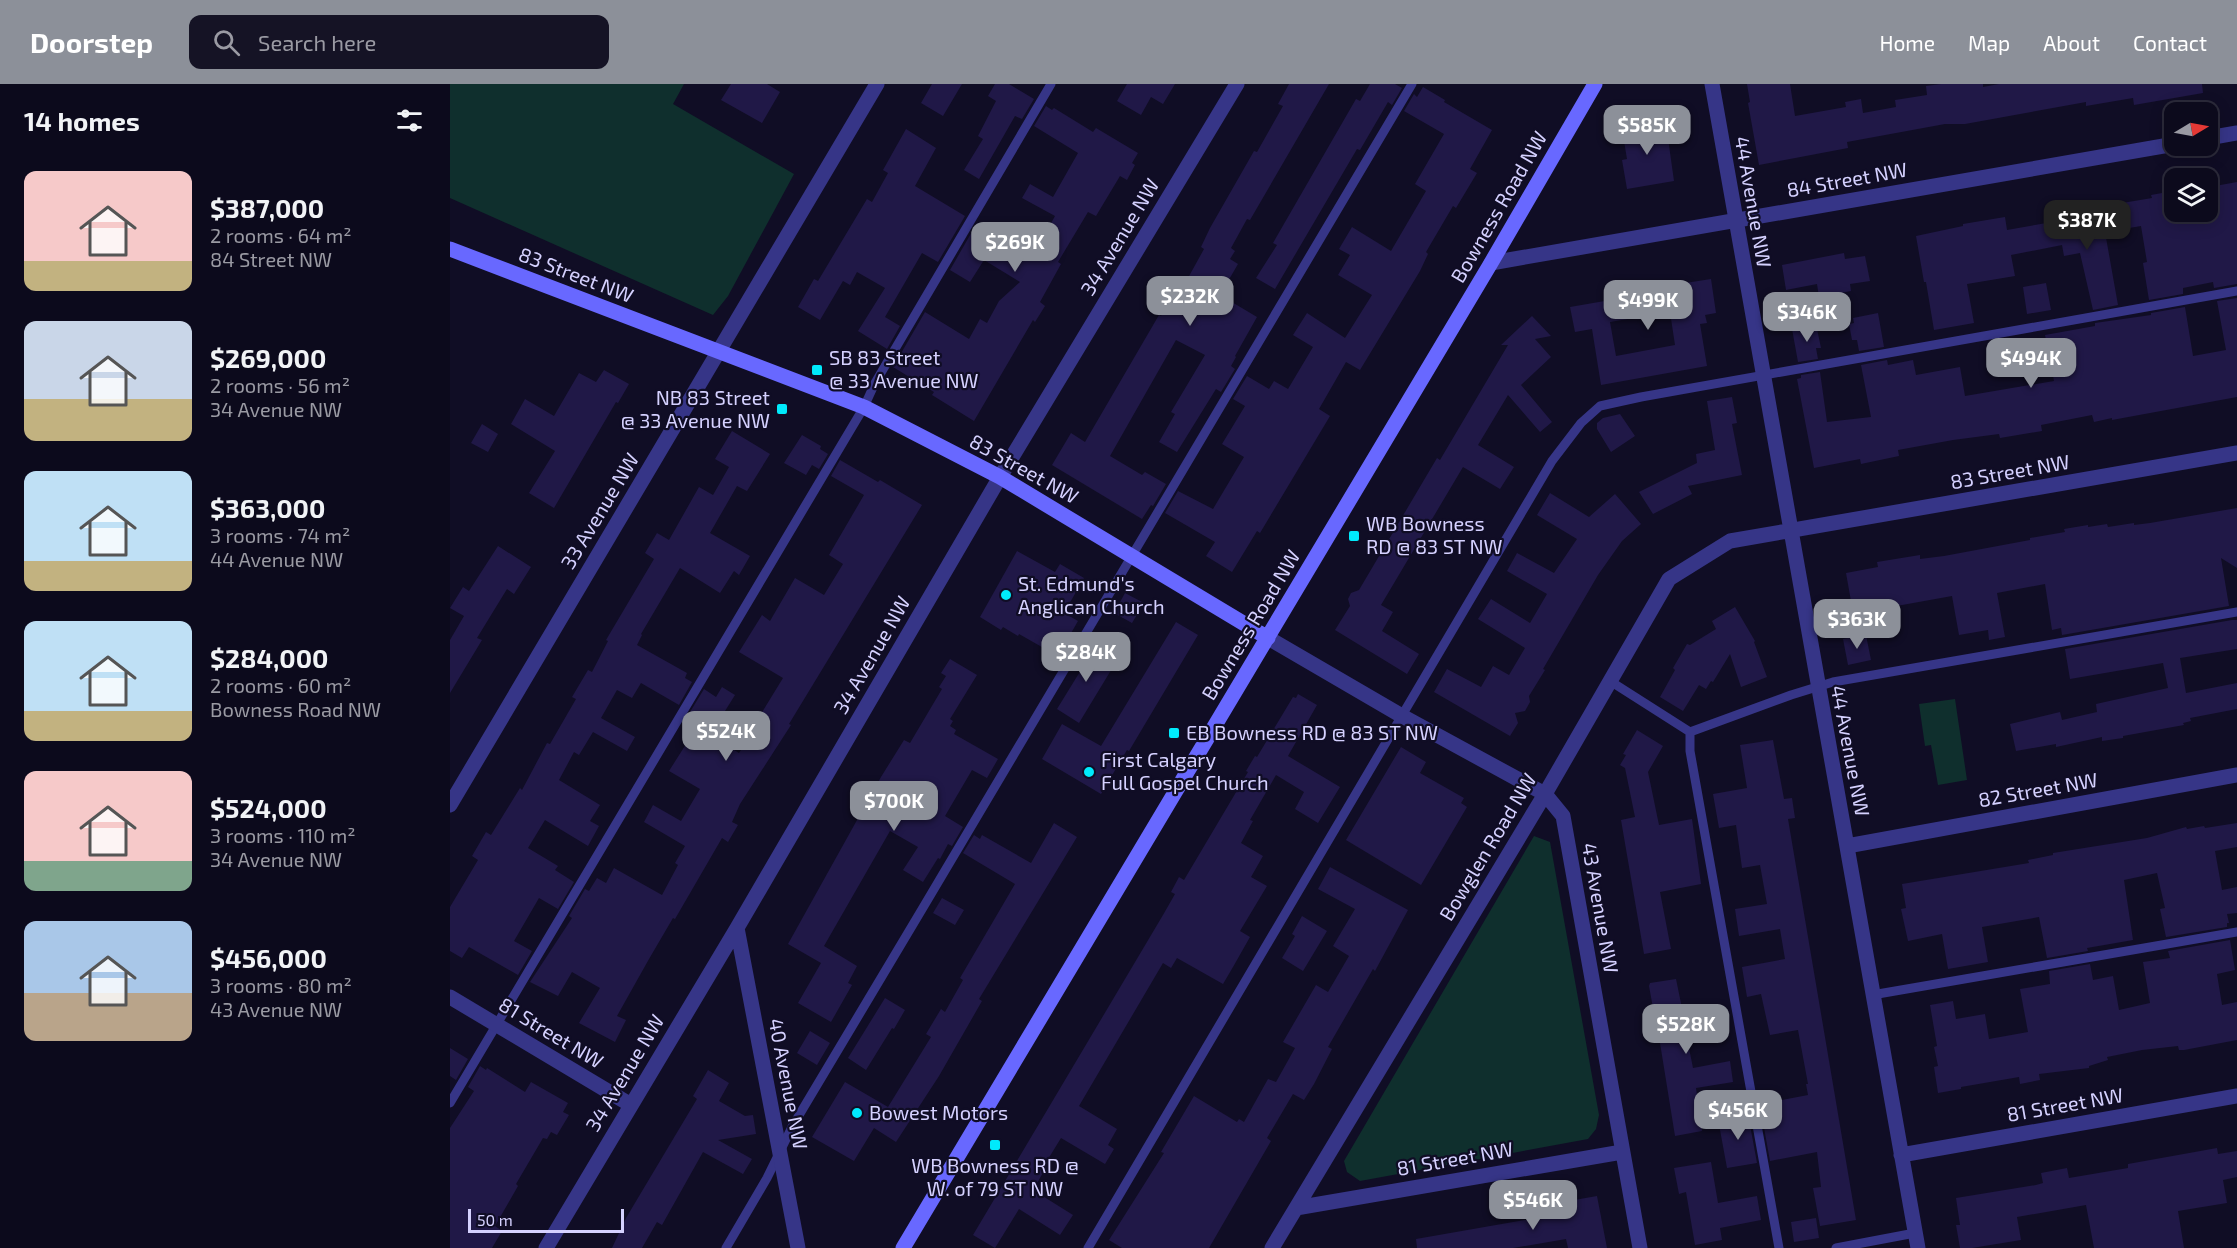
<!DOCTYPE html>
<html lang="en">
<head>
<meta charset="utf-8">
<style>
  :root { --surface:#0c0a1c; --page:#151325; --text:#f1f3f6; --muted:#9a9aa3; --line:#2c2b3b; --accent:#8c9099 }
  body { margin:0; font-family:"Exo 2",sans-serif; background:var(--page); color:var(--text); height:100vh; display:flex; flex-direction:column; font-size:22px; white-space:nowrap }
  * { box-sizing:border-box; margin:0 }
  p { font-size:20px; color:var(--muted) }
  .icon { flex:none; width:33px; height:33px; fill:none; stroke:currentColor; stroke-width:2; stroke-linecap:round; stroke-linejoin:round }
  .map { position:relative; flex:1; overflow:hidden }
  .side { display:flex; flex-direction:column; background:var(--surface); width:450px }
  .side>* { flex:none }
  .needle { width:39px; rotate:80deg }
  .fabs { position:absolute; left:1714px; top:18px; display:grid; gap:12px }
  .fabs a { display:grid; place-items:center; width:54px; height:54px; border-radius:12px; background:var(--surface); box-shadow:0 3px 15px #0003,0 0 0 2px var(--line); font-size:30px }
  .scale { position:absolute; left:18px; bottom:15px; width:156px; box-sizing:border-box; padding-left:6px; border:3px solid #d5d1ff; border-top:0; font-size:16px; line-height:21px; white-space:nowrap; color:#d5d1ff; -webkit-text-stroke:4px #100d25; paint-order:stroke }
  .price { position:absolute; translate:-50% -51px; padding:0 14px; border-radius:12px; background:var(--accent); color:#fff; font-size:20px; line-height:39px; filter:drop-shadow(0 2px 3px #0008) }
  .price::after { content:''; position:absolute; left:50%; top:36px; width:18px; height:14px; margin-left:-9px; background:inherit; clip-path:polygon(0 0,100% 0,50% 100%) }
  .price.active { background:#222; color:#fff }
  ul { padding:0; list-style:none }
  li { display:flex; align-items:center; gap:18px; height:150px; padding:0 24px }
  li span { display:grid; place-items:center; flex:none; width:168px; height:120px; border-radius:12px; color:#555 }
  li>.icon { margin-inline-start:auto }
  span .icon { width:72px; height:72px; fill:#fffc; stroke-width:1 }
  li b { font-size:26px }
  h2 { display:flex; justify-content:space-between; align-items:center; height:72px; padding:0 24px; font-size:26px }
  header { display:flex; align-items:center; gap:36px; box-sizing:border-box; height:84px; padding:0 30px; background:var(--accent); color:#fff }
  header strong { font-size:28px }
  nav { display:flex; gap:33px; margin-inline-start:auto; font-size:21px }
  .search { width:420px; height:54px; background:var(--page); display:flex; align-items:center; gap:15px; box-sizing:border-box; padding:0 21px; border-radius:12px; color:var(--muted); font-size:22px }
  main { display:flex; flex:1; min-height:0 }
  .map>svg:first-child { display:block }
  .green { fill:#0f2f2d }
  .building { fill:#201847; fill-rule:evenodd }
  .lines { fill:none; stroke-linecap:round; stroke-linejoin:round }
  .lane { stroke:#363587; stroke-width:9 }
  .street { stroke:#363587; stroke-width:15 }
  .secondary { stroke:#6868ff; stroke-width:15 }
  .poi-dot { fill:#00eafc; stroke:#100d25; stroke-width:2 }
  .labels { text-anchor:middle; stroke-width:4.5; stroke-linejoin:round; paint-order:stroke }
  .street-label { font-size:20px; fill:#d5d1ff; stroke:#100d25 }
  .poi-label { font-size:20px; fill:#d5d1ff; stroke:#100d25; text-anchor:start }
</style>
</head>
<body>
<header>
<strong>Doorstep</strong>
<div class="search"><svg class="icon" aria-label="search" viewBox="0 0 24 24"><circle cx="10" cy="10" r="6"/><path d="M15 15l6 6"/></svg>Search here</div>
<nav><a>Home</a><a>Map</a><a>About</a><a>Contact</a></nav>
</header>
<main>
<section class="side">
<h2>14 homes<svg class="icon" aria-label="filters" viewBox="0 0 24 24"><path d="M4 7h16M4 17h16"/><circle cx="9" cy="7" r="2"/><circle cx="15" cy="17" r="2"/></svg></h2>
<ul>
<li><span style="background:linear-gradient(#f6c9c9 75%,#c2b280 0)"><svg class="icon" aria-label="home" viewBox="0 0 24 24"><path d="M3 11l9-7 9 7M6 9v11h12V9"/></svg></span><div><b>$387,000</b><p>2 rooms · 64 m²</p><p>84 Street NW</p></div></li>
<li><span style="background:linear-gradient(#c9d6e8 65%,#c2b280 0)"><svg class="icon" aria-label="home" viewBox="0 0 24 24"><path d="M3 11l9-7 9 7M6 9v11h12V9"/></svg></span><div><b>$269,000</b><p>2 rooms · 56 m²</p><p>34 Avenue NW</p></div></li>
<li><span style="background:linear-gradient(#bfe0f5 75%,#c2b280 0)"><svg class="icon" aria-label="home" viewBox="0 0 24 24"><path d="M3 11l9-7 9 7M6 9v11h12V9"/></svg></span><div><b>$363,000</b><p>3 rooms · 74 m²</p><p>44 Avenue NW</p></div></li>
<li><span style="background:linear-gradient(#bfe0f5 75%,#c2b280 0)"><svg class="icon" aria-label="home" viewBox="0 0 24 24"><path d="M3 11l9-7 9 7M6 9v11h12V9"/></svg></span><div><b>$284,000</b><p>2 rooms · 60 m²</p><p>Bowness Road NW</p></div></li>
<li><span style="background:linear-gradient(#f6c9c9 75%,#7fa58c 0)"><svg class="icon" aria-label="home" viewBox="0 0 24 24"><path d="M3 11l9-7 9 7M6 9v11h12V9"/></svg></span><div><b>$524,000</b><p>3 rooms · 110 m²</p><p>34 Avenue NW</p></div></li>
<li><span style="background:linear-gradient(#a9c7e8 60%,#b9a48a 0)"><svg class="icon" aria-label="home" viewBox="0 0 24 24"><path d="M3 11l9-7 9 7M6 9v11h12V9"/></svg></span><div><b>$456,000</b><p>3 rooms · 80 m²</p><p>43 Avenue NW</p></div></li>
</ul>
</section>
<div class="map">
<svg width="1787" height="1164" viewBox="0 0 1787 1164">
  <rect width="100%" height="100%" fill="#100d25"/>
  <path class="green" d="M0,0H234L223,20L344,90L278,212L263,231L0,114Z
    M1505,615L1517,696L1488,701L1481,661L1475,662L1469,620Z
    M1084,752L1100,758L1149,1031L1146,1045L1138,1055L910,1097L897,1088L894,1077Z"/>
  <path class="building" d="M281,0H317L330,8L312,39L271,16Z
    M482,0H512L493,32L471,19Z
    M545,0H559L584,15L572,35L565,32L529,95L514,86L533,55L528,52L546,17L538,12Z
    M677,0H725L713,20L701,13L691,31L667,17Z
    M839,0H879L800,136L797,135L781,164L785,167L780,175L788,180L770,211L807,233L785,272L786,273L781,282L785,285L771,308L766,305L727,368L709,358L725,330L721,328L755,271L726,256L660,372L692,391L695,388L716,400L703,422L701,421L692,435L602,381L621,349L635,358L709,231L711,232L734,192L738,194L754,165L751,163L760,144L804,67L807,68L833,22L828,20Z
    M920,0H945L952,4L942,21L938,18L910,66L907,65L825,205L806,194L827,161L823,159L827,152L906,15L910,17Z
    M1297,0H1340L1345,32L1396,23L1395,18L1411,15L1413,29L1446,23L1445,16L1477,11L1476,2L1491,0H1533V3L1549,0H1752L1753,9L1684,21L1683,14L1636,22V18L1515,40H1495L1397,58L1398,64L1309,81L1298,19L1300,18Z
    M973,3L995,16L994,18L1042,46L1020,85L1027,89L1006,124L1003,122L976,168L978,170L970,187L910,286L896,278L869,325L880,332L810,449L807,447L782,488L756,472L765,458L715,429L728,407L763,425L794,373L772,360L795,322L783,315L797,292L819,305L824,297L838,305L863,263L843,251L857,229L895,254L922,211L888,191L900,171L889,165L902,143L941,167L976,107L965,100L994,50L954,27L964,10L967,13Z
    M596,22L602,26L604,24L643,48L646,44L688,69L682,79L685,81L677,96L670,92L646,132L638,128L608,178L611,180L590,218L595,222L585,238L583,236L524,337L482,311L484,308L443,283L475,228L519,255L530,235L537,239L549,217L570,198L534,176L520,198L500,186L527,139L580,169L583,164L586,166L605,132L572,114L580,100L603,113L628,69L584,42Z
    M1209,39V41L1216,40L1224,97L1177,105L1172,76L1177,75L1172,45Z
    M456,45L486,64L465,102L515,132L488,178L472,169L435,233L450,242L437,265L408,247L435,204L407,188L400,201L393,197L370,236L348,223L364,195L368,197L417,115L422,118L438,89L433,86Z
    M1787,98V200L1764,204L1763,198L1733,204V210L1699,216L1693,179L1697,178L1691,142L1655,148L1668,221L1643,226L1630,169L1614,172L1612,161L1561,171L1565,192L1517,200L1524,239L1484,246L1476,198H1474L1466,152L1513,142V140L1555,133L1557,146L1608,137L1607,130L1702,114L1701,111L1723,107L1725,108V128H1758V109L1766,108L1765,102Z
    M1394,169L1395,175L1415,172L1420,197L1400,200L1401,207L1369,213L1367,200L1336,206L1332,181Z
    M1261,195L1266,229L1255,231L1257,239L1250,240L1257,282L1151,301L1142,245L1125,248L1120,223L1172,214L1171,209ZM1220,228L1225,261L1166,272L1160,238Z
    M1596,199L1601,226L1577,230L1573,203Z
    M1787,214V313L1662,336V334L1644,338L1642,331L1591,341L1592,347L1550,354L1549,350L1503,356L1448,366L1449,372L1411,380L1410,375L1364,384L1347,295L1351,294V291L1370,288L1377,338L1421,333L1411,281L1437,276L1438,281L1463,276L1466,291L1510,283L1515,312L1604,297L1595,251L1645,242V239L1701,231V229L1735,223L1743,272L1776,266L1767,217Z
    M1428,229L1434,263L1409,267L1407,256H1402L1399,240L1404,239L1403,234Z
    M1082,232L1101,252L1085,255L1101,273L1071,301L1102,338L1090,348L1058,311L1028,361L1064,383L1050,405L1013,383L931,521L943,528L932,547L969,570L957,590L885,546L900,522L898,515L901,509L909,506L987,374L990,376L1058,261H1051Z
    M1366,240L1371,264H1366L1368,275L1348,278L1342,245Z
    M154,286L179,300L168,319L166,318L104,424L79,409L105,367L61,340L75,315L104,332L129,289L146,298Z
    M1282,313L1287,339L1282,340L1292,391L1238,402L1242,410L1203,430L1189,408L1247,379L1246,370L1265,366L1257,317Z
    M1170,330L1185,352L1161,368L1147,345V339L1153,334Z
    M32,340L48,350L38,368L21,359Z
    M282,347L320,370L297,407L287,402L260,449L300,472L289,491L284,487L270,509L230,484L191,550L192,551L187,561L237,589L235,594L242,598L229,621L191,599L182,614L167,606L151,634L185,653L177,667L143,648L129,671L124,668L109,696L150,721L140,737L149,742L138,762L95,736L78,764L108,782L105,786L124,798L108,825L89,814L64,857L82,867L68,891L19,863L12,874L0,867V823L28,776L22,772L36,748L41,751L70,704L72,706L97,659L100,660L126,615L122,613L138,586L142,588L158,557L156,556L204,475L195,469L207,449L219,456L249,403L263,411L279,383L265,375Z
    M352,351L371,362L370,365L378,370L369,385L362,381L356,391L334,379Z
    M390,376L428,398L430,396L472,421L339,640L341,641L290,720L282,738L288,741L278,758L272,754L225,835L223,834L199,875L167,932L176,936L165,958L129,939L150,904L122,888L108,912L80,898L122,834L119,832L135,805L139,807L147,794L156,799L164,784L212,811L228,781L225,779L235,762L194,738L203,721L231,737L250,705L219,687L252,635L240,628L254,605L266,613L272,603L285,611L260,651L289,669L308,640L306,638L333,594L289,568L312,531L320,537L345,494L374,511L393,480L379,471L414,411L381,392Z
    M1100,409L1139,433L1165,410L1191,440L1172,457L1148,491L1093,585L1095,586L1079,612L1080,618L1075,627L1065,629L1068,639L1060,652L984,608L997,585L1031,603L1043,582L1059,591L1075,564L1028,535L1041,515L1080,539L1097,510L1057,487L1067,469L1104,489L1127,455L1087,431Z
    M1787,424V484L1771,474L1779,522L1612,551L1611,544L1602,546L1595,500L1547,509L1555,553L1539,556L1538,546L1509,551L1502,512L1430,525L1431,529L1404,534L1396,489L1428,483L1427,478L1470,471V475L1494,472L1580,456V454L1615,448L1614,445L1638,441V443L1657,440L1658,443L1684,439V441L1700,439Z
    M48,462L81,483L64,510L57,505L27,554L32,556L0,609V556L14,532L0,524L13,503L19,507Z
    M567,467L605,488L610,480L634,494L614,529L628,537L620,551L625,554L613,575L569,550L568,552L553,543L551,546L530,533Z
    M675,509L694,519L682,539L664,529Z
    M1285,523L1305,557L1304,558L1317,593L1291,603L1280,570L1263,598L1261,597L1256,605L1249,601L1233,627L1210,613L1225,586L1223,584L1237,560L1240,561L1266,545L1262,537Z
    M1782,536H1787V565L1730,574L1736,609L1787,599V625L1740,634L1741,637L1733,639L1734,641L1673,652V654L1652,657V653L1606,663V660L1566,667L1560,640L1610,628L1612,636L1647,628L1646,620L1718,604L1713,579L1620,595L1615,565Z
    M726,538L748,551L679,667L677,666L651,710L592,675L612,640L651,662Z
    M1416,551L1421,576L1398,581L1393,555Z
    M637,561L666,578L629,639L607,625L631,586L624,582Z
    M500,575L527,591L500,635L503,637L500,642L506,646L504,650L548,675L537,694L522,686L495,732L513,743L502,762L498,760L490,775L488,774L473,798L453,786L468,763L440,747L374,862L407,882L398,899L402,901L381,938L348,919L371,879L338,860L431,693L454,656L460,659L492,605L489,603L496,592L491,589Z
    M848,610L867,621L838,672L890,703L868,739L845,725L854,708L826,691L800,736L803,737L791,759L813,772L801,793L817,802L790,847L800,853L783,883L773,900L727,874L721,884L713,879L629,1022L667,1045L658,1061L664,1065L655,1080L611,1054L592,1085L594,1087L583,1106L623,1131L610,1151L569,1125L545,1164L523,1151L713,831L725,810L721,808L729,793L734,796L798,688L796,687L805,672L807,673L843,613L846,614Z
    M1187,646L1213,662L1198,688L1209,741L1242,735L1251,800L1210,808L1221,865L1194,870L1171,736L1185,733L1175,684L1170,681L1176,671L1173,670Z
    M1323,656L1334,715L1342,714L1345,734L1338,735L1406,1136L1370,1142L1363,1104L1371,1103L1367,1068L1320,1077L1311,1027L1317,1026L1316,1019L1358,1011L1356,1000H1358L1348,946L1320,951L1311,910L1297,913L1292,883L1335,875L1330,845L1289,852L1285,825L1317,820L1310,781L1292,784L1286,741L1269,744L1263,710L1297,704L1290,661Z
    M951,663L976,678L970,689L1014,714L1011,719L1017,723L971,801L896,756Z
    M604,739L627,753L529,915L532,917L489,992L446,1058L424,1044L404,1077L362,1053L395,998L438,1023L481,953L476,950L491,925L495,928L513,896L510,894L565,800L513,769L524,751L530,755L532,751L581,779Z
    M1787,739V763L1765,767L1772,806L1787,803V829L1777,830L1779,839H1777V843L1716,853L1710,825L1715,824L1707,789L1674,796L1683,856L1637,864L1638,867L1597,874L1589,833L1532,843L1538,878L1498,885L1492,850L1458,857L1451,825L1456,824L1452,800L1579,779L1578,776L1603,771V769L1697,754L1736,743L1737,745L1754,742L1755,744Z
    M880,783L958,826L925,887L923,885L878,963L882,965L864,1000L854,1016L843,1010L817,1054L821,1057L759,1164H672L659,1156L714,1069L711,1068L744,1012L787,1038L789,1035L794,1038L818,995L826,998L845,964L833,958L866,901L878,908L899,872L883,862L905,825L868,805Z
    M492,814L514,826L505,841L483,829Z
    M852,832L877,847L853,887L832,874L845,852L842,850Z
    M1780,856L1785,886L1767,890L1772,921L1787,918V956L1734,966H1729L1728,962L1692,966L1657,973L1658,976L1639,982V984L1589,990L1590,996L1570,1000L1569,993L1511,1003V1005L1488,1009L1484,983L1488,982L1484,963L1487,962L1480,921L1503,917L1506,935L1535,930L1539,955L1578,948L1570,905L1600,900L1599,887L1640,880L1643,896L1663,892L1669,926L1700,919L1693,878L1720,874L1718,867Z
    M1226,895L1233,929L1274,922L1278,942L1236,949L1243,984L1280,977L1283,998L1246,1004L1252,1047L1225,1052L1210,959L1213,958L1206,923L1203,924L1199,902L1200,899Z
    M435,914L455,926L444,945L442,944L416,986L398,974Z
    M360,947L380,959L367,981L347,969Z
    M0,964L18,975L6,996L0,992Z
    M30,982L36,986L37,984L75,1008L81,998L118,1019L113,1028L119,1031L107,1051L101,1048L97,1055L93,1054L66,1100L68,1102L45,1142L52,1147L42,1164H0V1044L24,1007L18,1003Z
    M258,986L279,999L269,1017L295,1032L303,1031L306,1050L268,1056L302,1075L293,1090L253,1068L212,1141L207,1138L192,1164H162L176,1134L247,1015L243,1012Z
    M1298,1030L1307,1079L1277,1084L1268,1035Z
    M1767,1064L1768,1070L1787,1067V1093L1773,1096L1777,1119L1728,1127L1734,1164H1644L1636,1121L1567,1133L1571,1156L1522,1164H1510L1506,1141H1510L1506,1114L1586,1101L1593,1099L1591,1089L1617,1084L1619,1094L1678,1084V1080Z
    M1261,1078L1268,1119L1307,1112L1311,1136L1270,1144L1272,1156L1245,1161L1236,1108L1229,1110L1224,1084Z
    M1147,1112L1157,1164H1118L1116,1155L1063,1164H967L966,1155L1115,1129L1113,1118Z
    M1366,1134L1369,1154L1344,1158L1341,1138Z"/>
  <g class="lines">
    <path class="lane" d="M1160,597L1240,648
      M1422,911L1787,848
      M0,1019L414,323L425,299L601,0
      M276,1164L317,1094L342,1043C550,696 755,347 962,0
      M638,1164L1102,377L1131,339L1150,322L1191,313L1787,207
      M1329,1164L1240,667V648L1341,611L1383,598L1787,528
      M1386,1164L1465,1149"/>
    <path class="street" d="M1262,0L1468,1164
      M1758,54L1787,49
      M1041,179L1725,60
      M818,554L952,632L1095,710L1113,732L1190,1164
      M0,721L427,0
      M1397,762L1787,691
      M287,844L348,1164
      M0,913L181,1021
      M1451,1071L1787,1012
      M846,1124L1172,1068
      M96,1164L287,844L550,393L787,0
      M822,1164L1095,710L1219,495L1280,457L1787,369"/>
    <path class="secondary" d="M0,165L414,323L550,393L818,554
      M453,1164L1041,179L1145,0"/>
  </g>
  <g class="poi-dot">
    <rect x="361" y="280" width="12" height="12" rx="3"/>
    <rect x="326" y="319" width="12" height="12" rx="3"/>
    <rect x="898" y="446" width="12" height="12" rx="3"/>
    <circle cx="556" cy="511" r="6"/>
    <rect x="718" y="643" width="12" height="12" rx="3"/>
    <circle cx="639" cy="688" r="6"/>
    <circle cx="407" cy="1029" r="6"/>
    <rect x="539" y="1055" width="12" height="12" rx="3"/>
  </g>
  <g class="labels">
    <g class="street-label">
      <text transform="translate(1397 96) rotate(-10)" y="7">84 Street NW</text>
      <text transform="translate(1303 118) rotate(80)" y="7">44 Avenue NW</text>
      <text transform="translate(1049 123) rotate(-60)" y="7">Bowness Road NW</text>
      <text transform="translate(670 153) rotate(-59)" y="7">34 Avenue NW</text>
      <text transform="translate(126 191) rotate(21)" y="7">83 Street NW</text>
      <text transform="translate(574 385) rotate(29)" y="7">83 Street NW</text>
      <text transform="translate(1560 388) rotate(-10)" y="7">83 Street NW</text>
      <text transform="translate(150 427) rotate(-59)" y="7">33 Avenue NW</text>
      <text transform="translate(801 541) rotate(-59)" y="7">Bowness Road NW</text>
      <text transform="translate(422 571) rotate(-60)" y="7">34 Avenue NW</text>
      <text transform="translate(1400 667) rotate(79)" y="7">44 Avenue NW</text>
      <text transform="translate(1588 706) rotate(-10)" y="7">82 Street NW</text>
      <text transform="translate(1038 763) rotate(-59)" y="7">Bowglen Road NW</text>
      <text transform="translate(1150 824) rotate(80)" y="7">43 Avenue NW</text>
      <text transform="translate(101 949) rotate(31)" y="7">81 Street NW</text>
      <text transform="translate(175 989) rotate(-59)" y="7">34 Avenue NW</text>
      <text transform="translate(338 1000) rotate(79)" y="7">40 Avenue NW</text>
      <text transform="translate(1615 1021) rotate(-10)" y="7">81 Street NW</text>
      <text transform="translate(1005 1075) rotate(-10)" y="7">81 Street NW</text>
    </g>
    <g class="poi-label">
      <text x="379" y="281">SB 83 Street<tspan x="379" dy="23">@ 33 Avenue NW</tspan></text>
      <text x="320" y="321" text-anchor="end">NB 83 Street<tspan x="320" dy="23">@ 33 Avenue NW</tspan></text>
      <text x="916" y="447">WB Bowness<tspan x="916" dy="23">RD @ 83 ST NW</tspan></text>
      <text x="568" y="507">St. Edmund's<tspan x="568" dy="23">Anglican Church</tspan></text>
      <text x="736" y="656">EB Bowness RD @ 83 ST NW</text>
      <text x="651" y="683">First Calgary<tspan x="651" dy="23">Full Gospel Church</tspan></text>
      <text x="419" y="1036">Bowest Motors</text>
      <text x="545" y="1089" text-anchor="middle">WB Bowness RD @<tspan x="545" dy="23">W. of 79 ST NW</tspan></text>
    </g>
  </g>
</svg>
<div class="fabs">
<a><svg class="needle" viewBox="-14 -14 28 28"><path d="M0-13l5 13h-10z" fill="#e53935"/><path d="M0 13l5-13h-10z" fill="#9a9aa3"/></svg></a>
<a><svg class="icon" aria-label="layers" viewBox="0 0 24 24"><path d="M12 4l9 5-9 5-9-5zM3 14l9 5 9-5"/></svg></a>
</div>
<div class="scale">50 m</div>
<b class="price" style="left:1197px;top:72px">$585K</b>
<b class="price active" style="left:1637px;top:167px">$387K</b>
<b class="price" style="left:565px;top:189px">$269K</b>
<b class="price" style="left:740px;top:243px">$232K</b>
<b class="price" style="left:1198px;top:247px">$499K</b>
<b class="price" style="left:1357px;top:259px">$346K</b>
<b class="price" style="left:1581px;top:305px">$494K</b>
<b class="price" style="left:1407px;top:566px">$363K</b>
<b class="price" style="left:636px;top:599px">$284K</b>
<b class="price" style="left:276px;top:678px">$524K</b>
<b class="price" style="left:444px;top:748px">$700K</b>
<b class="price" style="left:1236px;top:971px">$528K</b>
<b class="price" style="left:1288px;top:1057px">$456K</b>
<b class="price" style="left:1083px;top:1147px">$546K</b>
</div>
</main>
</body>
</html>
